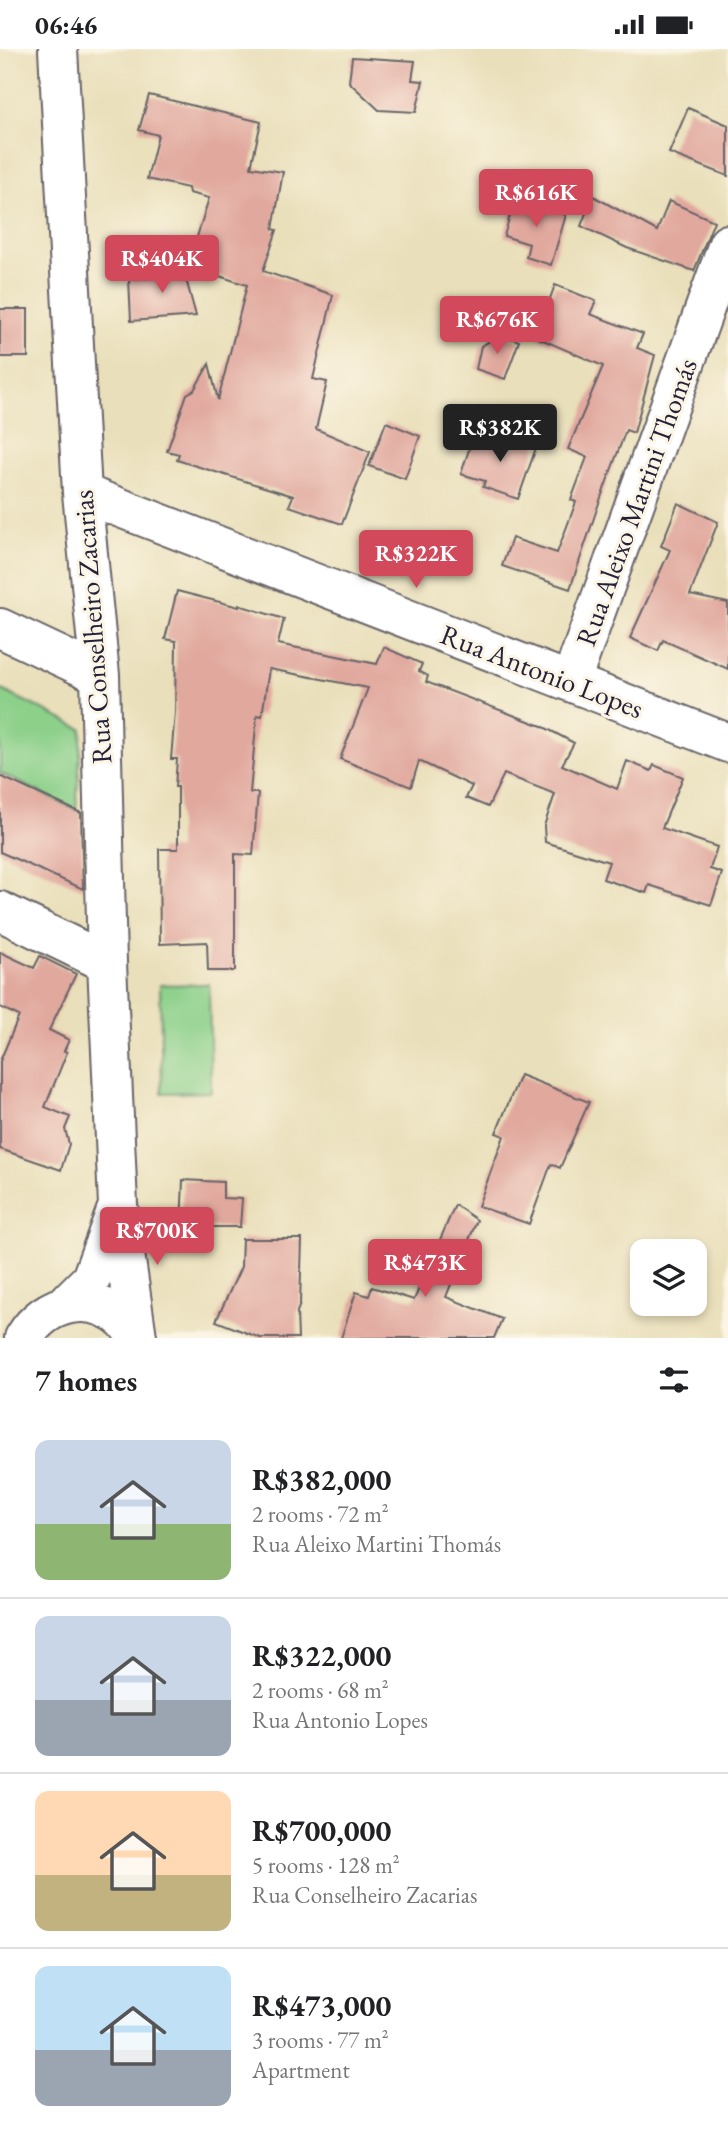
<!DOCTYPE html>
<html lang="en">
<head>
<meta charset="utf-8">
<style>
  :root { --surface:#fff; --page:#f2f2f2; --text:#202124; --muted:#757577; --line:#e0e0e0; --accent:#d1495b }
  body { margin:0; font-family:"EB Garamond",serif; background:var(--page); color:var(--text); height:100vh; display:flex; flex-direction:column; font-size:26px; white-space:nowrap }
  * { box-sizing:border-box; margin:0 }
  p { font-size:23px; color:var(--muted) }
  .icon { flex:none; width:38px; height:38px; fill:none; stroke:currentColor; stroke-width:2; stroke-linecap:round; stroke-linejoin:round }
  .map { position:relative; height:1289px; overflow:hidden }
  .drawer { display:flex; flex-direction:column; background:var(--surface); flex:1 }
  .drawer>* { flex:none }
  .controls { position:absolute; left:630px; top:1190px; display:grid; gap:14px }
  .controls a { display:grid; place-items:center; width:77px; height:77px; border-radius:14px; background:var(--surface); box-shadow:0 4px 10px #0003; font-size:35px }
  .price { position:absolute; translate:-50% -60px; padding:0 16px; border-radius:7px; background:var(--accent); color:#fff; font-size:23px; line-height:46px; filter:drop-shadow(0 2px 4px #0008) }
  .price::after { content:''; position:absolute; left:50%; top:42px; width:21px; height:16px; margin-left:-10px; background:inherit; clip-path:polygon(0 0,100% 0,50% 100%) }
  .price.selected { background:#222; color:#fff }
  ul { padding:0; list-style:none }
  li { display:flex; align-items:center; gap:21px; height:175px; padding:0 35px }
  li+li { border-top:2px solid var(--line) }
  li span { display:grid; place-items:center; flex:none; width:196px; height:140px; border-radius:14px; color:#555 }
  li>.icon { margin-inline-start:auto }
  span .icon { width:84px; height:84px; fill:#fffc; stroke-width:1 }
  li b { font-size:30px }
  h2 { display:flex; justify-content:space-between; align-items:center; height:84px; padding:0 35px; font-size:30px }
  .status { display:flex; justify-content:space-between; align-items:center; height:49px; padding:0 35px; background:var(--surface); direction:ltr }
  .status svg { height:19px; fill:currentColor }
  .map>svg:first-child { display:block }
  .green { fill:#8cd08a; stroke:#577962; stroke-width:2 }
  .building { fill:#e1a89e }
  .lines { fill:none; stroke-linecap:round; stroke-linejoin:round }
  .minor-casing { stroke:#686467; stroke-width:42 }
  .minor { stroke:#fff; stroke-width:38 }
  .labels { text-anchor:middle; stroke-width:6; stroke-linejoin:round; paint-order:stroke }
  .street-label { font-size:28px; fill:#22223b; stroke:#fcf5e5 }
</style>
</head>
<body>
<div class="status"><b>06:46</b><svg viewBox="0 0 49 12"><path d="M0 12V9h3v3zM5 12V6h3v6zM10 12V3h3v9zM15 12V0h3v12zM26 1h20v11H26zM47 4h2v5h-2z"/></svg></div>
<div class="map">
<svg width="728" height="1289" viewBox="0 0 728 1289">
  <rect width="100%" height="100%" fill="#fcf5e5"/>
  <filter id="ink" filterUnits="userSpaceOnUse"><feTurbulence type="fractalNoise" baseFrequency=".0143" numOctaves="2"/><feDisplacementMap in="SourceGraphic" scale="14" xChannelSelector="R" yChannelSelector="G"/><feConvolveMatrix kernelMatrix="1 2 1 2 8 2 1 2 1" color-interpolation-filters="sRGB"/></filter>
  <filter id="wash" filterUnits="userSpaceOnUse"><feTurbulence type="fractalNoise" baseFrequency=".00686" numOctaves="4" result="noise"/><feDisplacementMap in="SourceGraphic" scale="28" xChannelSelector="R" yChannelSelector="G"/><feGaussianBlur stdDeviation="1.57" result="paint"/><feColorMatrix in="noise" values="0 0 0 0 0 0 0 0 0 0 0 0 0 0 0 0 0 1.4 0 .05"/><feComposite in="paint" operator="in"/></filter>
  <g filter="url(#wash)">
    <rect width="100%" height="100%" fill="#e9dfba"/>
    <path class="green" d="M0,640L82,680L76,761L0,724Z
      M209,935L211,1043L162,1044L160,936Z"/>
    <g id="blocks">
      <path class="building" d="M352,8L415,12L412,31L423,32L416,63L379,61L349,33Z
        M149,46L261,73L251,118L283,123L273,180L277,181L263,222L333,246L313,330L327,333L316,380L370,403L342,475L289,457L293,447L177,411L179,405L167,402L187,345L194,341L209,315L218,351L247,236L188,217L209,149L189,144L188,139L147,130L158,86L139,81Z
        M688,59L728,76V127L669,104Z
        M593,147L657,182L669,152L714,172L694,222L627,199L581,177Z
        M515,149L566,166L551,216L526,208L529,195L504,187Z
        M177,197L196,267L131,272L129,230L165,229Z
        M555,236L596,252L590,265L643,285L637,299L655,306L634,384L626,381L599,454L570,540L502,517L512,489L557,504L576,453L571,451L587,408L568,400L603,317L536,288Z
        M0,260H28V308H0Z
        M501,286L519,292L505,330L476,320L481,297Z
        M386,373L420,387L405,430L369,417Z
        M508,386L537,396L518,450L483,438L485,432L461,425L473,388L498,397L501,390L505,391Z
        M678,454L718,473L690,546L728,554V620L663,591L658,602L630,589L670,501L661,497Z
        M177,542L239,558V556L284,570L278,595L377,615L384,598L422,615L419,622L428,627L426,633L542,677L574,694L562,716L617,740L627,712L651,722L654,716L683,728L662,779L717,798L710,820L722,824L711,856L649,836L646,844L603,830L609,813L545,793L544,777L555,745L504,725L488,758L466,749L472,737L419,712L411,738L340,710L368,639L269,620L262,667L257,666L250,744H258L253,806L235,805V922H208L207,893L160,895L159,800H178V738H175L177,710H171L175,663L176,592L165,590Z
        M0,727L81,764L83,840L0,803Z
        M0,903L34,919L40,907L76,925L49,981L69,991L64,1002L67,1003L45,1058L70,1068L65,1080L69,1095L61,1121L0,1100V1012L19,967L0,958Z
        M520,1026L589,1053L560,1119L551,1115L529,1175L478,1157L504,1087L496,1084Z
        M183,1131L223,1133V1149L242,1150L240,1178H181Z
        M455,1156L477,1171L446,1248L502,1270L494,1289H341L356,1243L369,1247L372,1238L414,1251Z
        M242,1190H302L300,1255L297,1263L298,1289H260L216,1272L241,1218Z"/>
    </g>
  </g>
  <g filter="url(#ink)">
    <use href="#blocks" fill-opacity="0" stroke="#686467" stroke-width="2"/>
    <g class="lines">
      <g class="minor-casing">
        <path id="minor" d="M58,0L82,444L100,626L107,914L118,1156L137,1288
          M82,444L728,694
          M0,579L100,626
          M571,632L728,195
          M0,862L107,914
          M66,1255L91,1230L116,1162
          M24,1289C45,1253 91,1241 124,1271C129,1276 133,1283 137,1289"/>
      </g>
      <use href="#minor" class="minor"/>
    </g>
  </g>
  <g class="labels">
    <g class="street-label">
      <text transform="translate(636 453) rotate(-70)" y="10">Rua Aleixo Martini Thomás</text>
      <text transform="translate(92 578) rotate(-94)" y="10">Rua Conselheiro Zacarias</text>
      <text transform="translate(542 622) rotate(21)" y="10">Rua Antonio Lopes</text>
    </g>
  </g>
</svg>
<div class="controls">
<a><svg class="icon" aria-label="layers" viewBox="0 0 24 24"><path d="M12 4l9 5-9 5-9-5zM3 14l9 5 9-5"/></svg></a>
</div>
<b class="price" style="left:536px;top:180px">R$616K</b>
<b class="price" style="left:162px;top:246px">R$404K</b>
<b class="price" style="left:497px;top:307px">R$676K</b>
<b class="price selected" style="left:500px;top:415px">R$382K</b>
<b class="price" style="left:416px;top:541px">R$322K</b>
<b class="price" style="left:157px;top:1218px">R$700K</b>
<b class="price" style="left:425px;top:1250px">R$473K</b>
</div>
<section class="drawer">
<h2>7 homes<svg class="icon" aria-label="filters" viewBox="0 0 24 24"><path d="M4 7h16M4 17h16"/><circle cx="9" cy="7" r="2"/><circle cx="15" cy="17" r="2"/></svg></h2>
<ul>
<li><span style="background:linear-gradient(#c9d6e8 60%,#8fb573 0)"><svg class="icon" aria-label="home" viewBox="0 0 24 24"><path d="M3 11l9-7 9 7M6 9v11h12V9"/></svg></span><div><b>R$382,000</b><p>2 rooms · 72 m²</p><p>Rua Aleixo Martini Thomás</p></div></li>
<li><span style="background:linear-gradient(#c9d6e8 60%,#9aa5b1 0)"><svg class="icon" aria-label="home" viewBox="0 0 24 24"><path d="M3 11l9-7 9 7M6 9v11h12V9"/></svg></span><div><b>R$322,000</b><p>2 rooms · 68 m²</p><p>Rua Antonio Lopes</p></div></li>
<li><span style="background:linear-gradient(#ffd9b3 60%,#c2b280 0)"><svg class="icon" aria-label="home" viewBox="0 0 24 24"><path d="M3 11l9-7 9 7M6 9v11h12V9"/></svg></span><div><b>R$700,000</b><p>5 rooms · 128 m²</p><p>Rua Conselheiro Zacarias</p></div></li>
<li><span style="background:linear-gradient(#bfe0f5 60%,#9aa5b1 0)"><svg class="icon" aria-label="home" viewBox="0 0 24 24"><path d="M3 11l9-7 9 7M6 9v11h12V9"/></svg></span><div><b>R$473,000</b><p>3 rooms · 77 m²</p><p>Apartment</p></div></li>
</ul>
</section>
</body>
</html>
